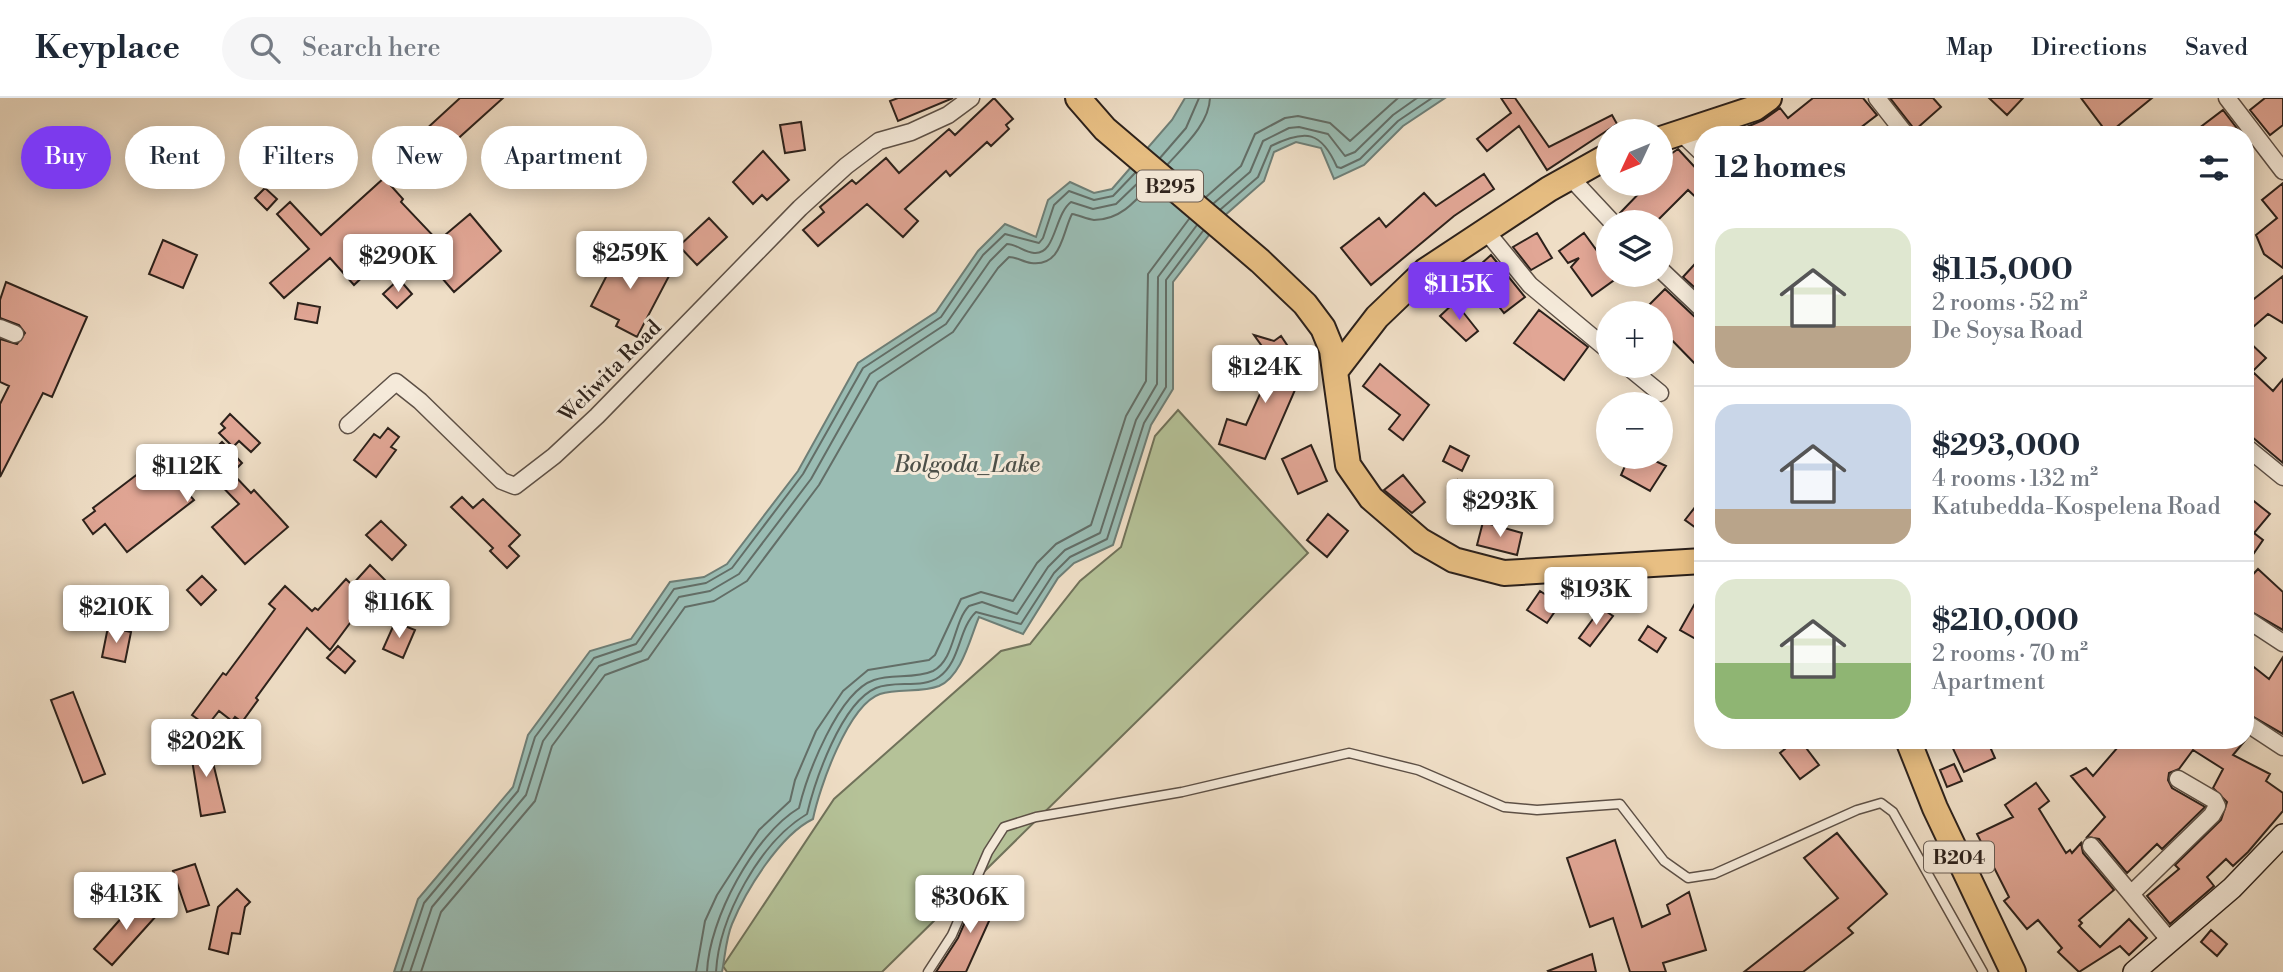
<!DOCTYPE html>
<html lang="en">
<head>
<meta charset="utf-8">
<style>
  :root { --surface:#fff; --page:#f6f6f7; --text:#1f2937; --muted:#747a83; --line:#e0e1e3; --accent:#7c3aed }
  body { margin:0; font-family:"Libre Bodoni",serif; background:var(--page); color:var(--text); height:100vh; display:flex; flex-direction:column; font-size:26px; white-space:nowrap }
  * { box-sizing:border-box; margin:0 }
  p { font-size:23px; color:var(--muted) }
  .icon { flex:none; width:38px; height:38px; fill:none; stroke:currentColor; stroke-width:2; stroke-linecap:round; stroke-linejoin:round }
  .map { position:relative; flex:1; overflow:hidden }
  .details { position:absolute; left:1694px; top:28px; width:560px; height:623px; display:flex; flex-direction:column; background:var(--surface); border-radius:28px; box-shadow:0 4px 18px #0003 }
  .details>* { flex:none }
  .banner { position:absolute; left:21px; top:28px; width:665px; height:63px; display:flex; gap:14px }
  .needle { width:46px; rotate:226deg }
  .fabs { position:absolute; left:1596px; top:21px; display:grid; gap:14px }
  .fabs a { display:grid; place-items:center; width:77px; height:77px; border-radius:50%; background:var(--surface); box-shadow:0 4px 18px #0003; font-size:35px }
  .price { position:absolute; translate:-50% -60px; padding:0 16px; border-radius:7px; background:#fff; color:#222; font-size:23px; line-height:46px; filter:drop-shadow(0 2px 4px #0008) }
  .price::after { content:''; position:absolute; left:50%; top:42px; width:21px; height:16px; margin-left:-10px; background:inherit; clip-path:polygon(0 0,100% 0,50% 100%) }
  .price.selected { background:var(--accent); color:#fff }
  ul { padding:0; list-style:none }
  li { display:flex; align-items:center; gap:21px; height:175px; padding:0 21px }
  li+li { border-top:2px solid var(--line) }
  li span { display:grid; place-items:center; flex:none; width:196px; height:140px; border-radius:21px; color:#555 }
  li>.icon { margin-inline-start:auto }
  span .icon { width:84px; height:84px; fill:#fffc; stroke-width:1 }
  li b { font-size:30px }
  h2 { display:flex; justify-content:space-between; align-items:center; height:84px; padding:0 21px; font-size:30px }
  .chip { padding:0 24px; border-radius:32px; background:var(--surface); box-shadow:0 4px 18px #0003; font-size:24px; line-height:63px }
  .chip.selected { background:var(--accent); color:#fff }
  header { display:flex; align-items:center; gap:42px; box-sizing:border-box; height:98px; padding:0 35px; background:var(--surface); border-bottom:2px solid var(--line) }
  header strong { font-size:33px }
  nav { display:flex; gap:38px; margin-inline-start:auto; font-size:24px }
  .search { width:490px; height:63px; background:var(--page); display:flex; align-items:center; gap:18px; box-sizing:border-box; padding:0 24px; border-radius:38px; color:var(--muted); font-size:26px }
  .map>svg:first-child { display:block }
  .green { fill:#b5c298; stroke:#70725a; stroke-width:2 }
  .water { fill:#9abcb3; stroke:#6e7e76; stroke-width:2 }
  .lines { fill:none; stroke-linecap:round; stroke-linejoin:round }
  .shore { stroke:#636e67; stroke-width:2 }
  .building { fill:#e1a695; stroke:#2c211b; stroke-width:2 }
  .lane-casing { stroke:#5d5046; stroke-width:11 }
  .street-casing { stroke:#5d5046; stroke-width:19 }
  .secondary-casing { stroke:#2c211b; stroke-width:24 }
  .primary-casing { stroke:#2c211b; stroke-width:28 }
  .lane { stroke:#f5eada; stroke-width:8 }
  .street { stroke:#f5eada; stroke-width:16 }
  .secondary { stroke:#f5eada; stroke-width:21 }
  .primary { stroke:#e8bf83; stroke-width:24 }
  .labels { text-anchor:middle; stroke-width:6; stroke-linejoin:round; paint-order:stroke }
  .shield { fill:#f5eada; stroke:#685d54; stroke-width:2 }
  .shield-label { font-size:19px; font-weight:bold; fill:#2c211b }
  .street-label { font-size:21px; fill:#2c211b; stroke:#f5eada }
  .water-label { font-size:23px; font-style:italic; fill:#4d5049; stroke:#f5eada }
</style>
</head>
<body>
<header>
<strong>Keyplace</strong>
<div class="search"><svg class="icon" aria-label="search" viewBox="0 0 24 24"><circle cx="10" cy="10" r="6"/><path d="M15 15l6 6"/></svg>Search here</div>
<nav><a>Map</a><a>Directions</a><a>Saved</a></nav>
</header>
<div class="map">
<svg width="2283" height="874" viewBox="0 0 2283 874">
  <rect width="100%" height="100%" fill="#efdec6"/>
  <filter id="stains"><feTurbulence type="fractalNoise" baseFrequency=".00286" numOctaves="4"/><feColorMatrix values="0 0 0 0 .2 0 0 0 0 .09 0 0 0 0 .02 0 0 0 .5 -.17"/></filter>
  <radialGradient id="worn" r=".72"><stop offset=".6" stop-color="#630" stop-opacity="0"/><stop offset="1" stop-color="#630" stop-opacity=".3"/></radialGradient>
  <path class="green" d="M1178,312L1308,455L882,874H727L723,868L834,701L1001,553L1030,546L1080,483L1121,449L1155,338Z"/>
  <path class="water" d="M1185,0H1445L1403,28L1364,67L1334,81L1321,50L1296,44L1274,54L1264,83L1223,119L1173,184V291L1151,327L1113,447L1074,465L1058,480L1023,536L979,519C970,540 962,578 939,588C921,595 898,590 880,596C848,607 819,691 813,721C780,737 746,792 732,826C726,840 725,859 722,874H394L418,801L513,689L528,637L590,553L631,541L670,484L704,479L727,466L798,373L858,265L936,214L978,153L1005,126L1036,139L1048,102L1070,84L1094,95L1112,91L1172,22Z"/>
  <g class="lines">
    <path class="shore" d="M1160,60L1186,30L1199,0
      M1168,66C1184,48 1209,26 1210,0
      M1206,99L1241,68L1255,36L1285,20L1298,18L1330,25L1350,43L1398,0
      M1214,105L1250,74L1263,43L1289,30L1299,29L1328,36L1345,58L1355,54L1393,17L1417,0
      M1221,111L1258,79L1271,48C1306,31 1321,33 1337,69L1341,70L1360,61L1398,23L1432,0
      M401,874L424,805L518,693L535,639L594,560L636,546L674,491L706,485L732,470L803,376L863,270L941,219L983,157L1005,136L1039,145L1043,140L1054,107L1069,93L1094,102L1113,98L1135,75
      M410,874L432,809L526,697L543,643L599,568L641,553L679,499L710,493L739,476L811,381L870,276L946,226L990,163L1007,146C1016,146 1024,154 1034,155C1056,157 1054,117 1071,104L1093,111L1116,106L1142,81
      M421,874L441,814L535,703L552,648L605,577L648,561L685,509L714,503L747,483L819,387L878,284L953,234L998,170L1009,159C1017,159 1023,164 1031,165C1062,169 1062,135 1072,116C1079,117 1086,121 1094,122C1119,122 1134,105 1150,87
      M696,874L705,823L717,797L759,732L790,703L795,682L816,633L843,593L868,572L929,562L935,557L961,501L981,494L1013,503L1037,465L1056,446L1091,427L1126,318L1146,283L1148,176L1189,121
      M707,874C709,821 754,737 799,710C807,677 838,594 874,582C892,576 915,581 933,573C955,562 953,524 969,508L982,504L1017,516L1048,469L1065,452L1100,435L1136,322L1157,286L1158,179L1197,127
      M716,874C719,819 760,744 807,716C815,683 841,605 876,590C894,582 923,591 939,579C961,563 958,531 976,514L1021,526L1054,475L1070,459L1107,441L1144,325L1166,289V182L1203,133"/>
  </g>
  <path class="building" d="M460,0H503L442,55L423,34Z
    M898,0H953L898,23L890,3Z
    M994,0L1013,21L1006,27L1009,31L991,48L987,44L950,78L946,73L905,111L918,123L903,139L867,106L818,148L803,132L824,114L820,109L852,82L856,86L886,60L899,75L949,31L955,37Z
    M1501,0H1515L1549,49L1612,17L1617,26L1547,72L1519,28L1487,53L1477,41L1511,15Z
    M1813,0H1863L1877,17L1851,37H1728L1763,22L1780,10L1788,20Z
    M1890,0H1933L1941,9L1915,32Z
    M1989,0H2023L2007,17Z
    M2081,0H2152L2108,36Z
    M2265,0H2283V27L2270,37L2250,12Z
    M2223,12L2242,37H2190Z
    M801,24L805,52L785,55L780,27Z
    M1678,51L1703,78V106L1688,92L1656,124H1630L1620,115L1648,86H1661V63Z
    M763,53L789,82L767,102L762,97L753,106L733,84Z
    M1484,76L1494,91L1454,118L1371,187L1341,150L1379,120L1386,129L1424,95L1436,108Z
    M384,80L403,101L401,104L438,143L470,116L501,153L454,194L406,138L354,187L330,160L284,200L270,185L309,151L277,116L290,104L321,137Z
    M2283,85V170L2264,156L2256,137L2277,120L2262,102Z
    M265,90L277,101L267,112L255,100Z
    M709,120L727,139L697,167L679,148Z
    M1537,135L1552,160L1531,172L1513,149Z
    M1584,135L1608,168V177L1617,180L1592,198L1571,169L1579,160L1568,165L1559,153Z
    M163,142L197,157L183,190L149,176Z
    M622,148L643,159L640,163L669,178L637,239L616,228L619,222L591,208Z
    M1491,157L1525,199L1504,215L1486,192L1468,208L1453,191Z
    M1703,157V197L1683,179Z
    M2283,178V225L2268,216L2245,236V208Z
    M399,181L412,196L397,210L383,196Z
    M6,184L87,219L52,299L43,295L0,379V306L9,288L0,284V241L17,246L25,235L19,227L0,220V202Z
    M1665,191L1696,220L1703,222V274L1661,231V215H1641Z
    M1455,204L1478,233L1466,243L1440,218Z
    M298,205L320,209L317,225L295,221Z
    M1539,212L1588,249L1564,282L1514,245Z
    M1254,237L1274,243L1281,238L1301,268L1277,275L1298,285L1265,361L1219,346L1227,321L1246,327L1274,265Z
    M2245,240L2266,260L2254,272L2245,264Z
    M1380,266L1429,307L1403,342L1389,331L1400,317L1363,288Z
    M2254,275L2273,293L2283,281V365L2245,333V288Z
    M230,316L260,345L251,354L239,343L233,349L219,335L225,330L221,326Z
    M388,330L399,339L391,349L396,352L376,379L354,362L374,336L380,340Z
    M222,344L242,365L232,375L251,395L254,392L288,429L245,466L212,429L239,406L211,377L187,394L194,402L127,454L105,426L93,436L83,422L95,413L93,410L160,359L164,363L180,350L195,370Z
    M1311,347L1327,383L1298,396L1282,361Z
    M1450,348L1469,358L1462,373L1443,363Z
    M1629,359H1647L1666,368L1650,393L1621,377Z
    M1403,377L1425,404L1412,415L1384,392Z
    M1458,382L1479,394L1469,413L1448,401Z
    M2245,396L2270,416L2254,435L2263,442L2254,455L2245,449Z
    M462,399L473,410L483,401L520,437L509,448L519,458L507,470L490,453L493,450L451,409Z
    M1703,399V435L1685,422Z
    M1328,416L1348,433L1327,459L1307,442Z
    M381,423L406,447L392,462L366,437Z
    M1483,424L1522,435L1517,457L1477,447Z
    M370,467L390,487L363,516L359,513L330,552L307,530L256,600L258,602L242,624L235,619L232,623L219,613L207,628L192,617L223,575L226,577L275,511L269,506L285,488L312,513L315,510L318,512L346,481L352,487Z
    M2258,471L2283,494V532L2245,510V485Z
    M202,478L216,492L201,507L187,492Z
    M1703,491V545L1680,532Z
    M1540,493L1560,506L1547,525L1527,512Z
    M1601,510L1613,518L1590,548L1579,540Z
    M395,524L415,532L403,560L383,551Z
    M1648,528L1666,540L1657,554L1639,542Z
    M108,529L131,534L125,564L102,559Z
    M338,548L355,563L345,575L327,560Z
    M2283,559V636L2245,614V562L2269,581Z
    M73,594L105,676L83,685L51,602Z
    M2245,637L2248,639L2233,657L2270,676L2266,683L2283,695V713L2248,754L2233,768L2226,761L2207,779L2214,788L2170,826L2147,798L2179,771L2175,767L2221,722L2227,704L2213,690L2223,671L2193,652L2179,671L2169,675L2168,682L2172,690L2205,709L2162,751L2157,746L2127,775L2099,741L2087,739L2105,719L2071,678L2086,670L2093,678L2124,642H2245Z
    M207,640L225,714L201,718L189,643Z
    M1796,642H1800L1819,667L1800,681L1780,655Z
    M1949,642H1987L1995,660L1964,674Z
    M1954,666L1962,683L1947,689L1940,672Z
    M2036,685L2049,703L2039,711L2066,755L2070,752L2072,755L2081,745L2083,755L2114,792L2079,822L2082,825L2079,828L2100,849L2129,821L2147,840L2129,857L2120,848L2079,874L2058,854L2062,850L2038,822L2027,831L2004,803L2009,799L1977,736L2013,719L2005,707Z
    M1837,735L1887,796L1848,830L1853,835L1803,874H1744L1838,800L1804,760Z
    M1615,742L1642,829L1670,816L1667,807L1689,794L1706,852L1663,865L1666,874H1630L1613,820L1590,829L1567,760Z
    M195,766L209,807L187,814L173,773Z
    M237,791L250,804L245,809L240,836L232,835L228,856L209,851L218,809Z
    M979,792L999,801L966,874H936L958,840Z
    M139,800L157,817L112,867L94,851Z
    M2211,832L2227,846L2217,858L2201,844Z
    M1592,856L1596,874H1549L1548,873Z"/>
  <g class="lines">
    <g class="lane-casing">
      <path id="lane" d="M928,874L952,837L988,754L1004,729L1036,719L1182,694L1349,655L1418,672L1504,709L1537,712L1620,706L1664,763L1688,780L1714,776L1857,712L1881,705L1893,714L1983,874"/>
    </g>
    <g class="street-casing">
      <path id="street" d="M1877,0L1906,37
        M2227,0L2283,73
        M1680,34L1703,56
        M1570,79L1612,124
        M1486,133L1530,187L1608,252
        M1661,172L1703,212
        M0,230L15,236
        M1627,268L1660,295
        M348,327L396,284L420,303L502,383L515,388L554,358L597,318L800,110L846,68L879,43L911,34L948,17L971,0
        M2245,348L2283,379
        M2245,520L2283,545
        M2245,624L2283,649
        M2091,748L2171,844
        M2131,796L2212,717L2217,708L2214,702L2178,681"/>
    </g>
    <g class="secondary-casing">
      <path id="secondary" d="M2134,874L2232,790L2283,737"/>
    </g>
    <g class="primary-casing">
      <path id="primary" d="M1078,0L1105,31L1260,163L1305,206L1323,230L1332,252L1348,367L1371,400L1421,443L1454,462L1504,475L1703,463
        M1661,41L1755,10L1769,0
        M1337,271L1377,219L1425,173L1549,91L1608,58
        M1908,642L1935,710L2013,874"/>
    </g>
    <use href="#lane" class="lane"/>
    <use href="#street" class="street"/>
    <use href="#secondary" class="secondary"/>
    <use href="#primary" class="primary"/>
  </g>
  <g class="labels">
    <g class="shield">
      <rect x="1137" y="72.5" width="66" height="31" rx="5"/>
      <rect x="1924" y="743.5" width="70" height="31" rx="5"/>
    </g>
    <g class="shield-label">
      <text x="1170" y="95">B295</text>
      <text x="1959" y="766">B204</text>
    </g>
    <g class="street-label">
      <text transform="translate(610 273) rotate(-45)" y="7">Weliwita Road</text>
    </g>
    <g class="water-label">
      <text x="967" y="374">Bolgoda_Lake</text>
    </g>
  </g>
  <rect width="100%" height="100%" filter="url(#stains)"/>
  <rect width="100%" height="100%" fill="url(#worn)"/>
</svg>
<div class="fabs">
<a><svg class="needle" viewBox="-14 -14 28 28"><path d="M0-13l5 13h-10z" fill="#e53935"/><path d="M0 13l5-13h-10z" fill="#747a83"/></svg></a>
<a><svg class="icon" aria-label="layers" viewBox="0 0 24 24"><path d="M12 4l9 5-9 5-9-5zM3 14l9 5 9-5"/></svg></a>
<a>+</a>
<a>−</a>
</div>
<b class="price" style="left:630px;top:193px">$259K</b>
<b class="price" style="left:398px;top:196px">$290K</b>
<b class="price selected" style="left:1459px;top:224px">$115K</b>
<b class="price" style="left:1265px;top:307px">$124K</b>
<b class="price" style="left:187px;top:406px">$112K</b>
<b class="price" style="left:1500px;top:441px">$293K</b>
<b class="price" style="left:1596px;top:529px">$193K</b>
<b class="price" style="left:399px;top:542px">$116K</b>
<b class="price" style="left:116px;top:547px">$210K</b>
<b class="price" style="left:206px;top:681px">$202K</b>
<b class="price" style="left:126px;top:834px">$413K</b>
<b class="price" style="left:970px;top:837px">$306K</b>
<div class="banner">
<a class="chip selected">Buy</a>
<a class="chip">Rent</a>
<a class="chip">Filters</a>
<a class="chip">New</a>
<a class="chip">Apartment</a>
</div>
<section class="details">
<h2>12 homes<svg class="icon" aria-label="filters" viewBox="0 0 24 24"><path d="M4 7h16M4 17h16"/><circle cx="9" cy="7" r="2"/><circle cx="15" cy="17" r="2"/></svg></h2>
<ul>
<li><span style="background:linear-gradient(#dfe7d0 70%,#b9a48a 0)"><svg class="icon" aria-label="home" viewBox="0 0 24 24"><path d="M3 11l9-7 9 7M6 9v11h12V9"/></svg></span><div><b>$115,000</b><p>2 rooms · 52 m²</p><p>De Soysa Road</p></div></li>
<li><span style="background:linear-gradient(#c9d6e8 75%,#b9a48a 0)"><svg class="icon" aria-label="home" viewBox="0 0 24 24"><path d="M3 11l9-7 9 7M6 9v11h12V9"/></svg></span><div><b>$293,000</b><p>4 rooms · 132 m²</p><p>Katubedda-Kospelena Road</p></div></li>
<li><span style="background:linear-gradient(#dfe7d0 60%,#8fb573 0)"><svg class="icon" aria-label="home" viewBox="0 0 24 24"><path d="M3 11l9-7 9 7M6 9v11h12V9"/></svg></span><div><b>$210,000</b><p>2 rooms · 70 m²</p><p>Apartment</p></div></li>
</ul>
</section>
</div>
</body>
</html>
